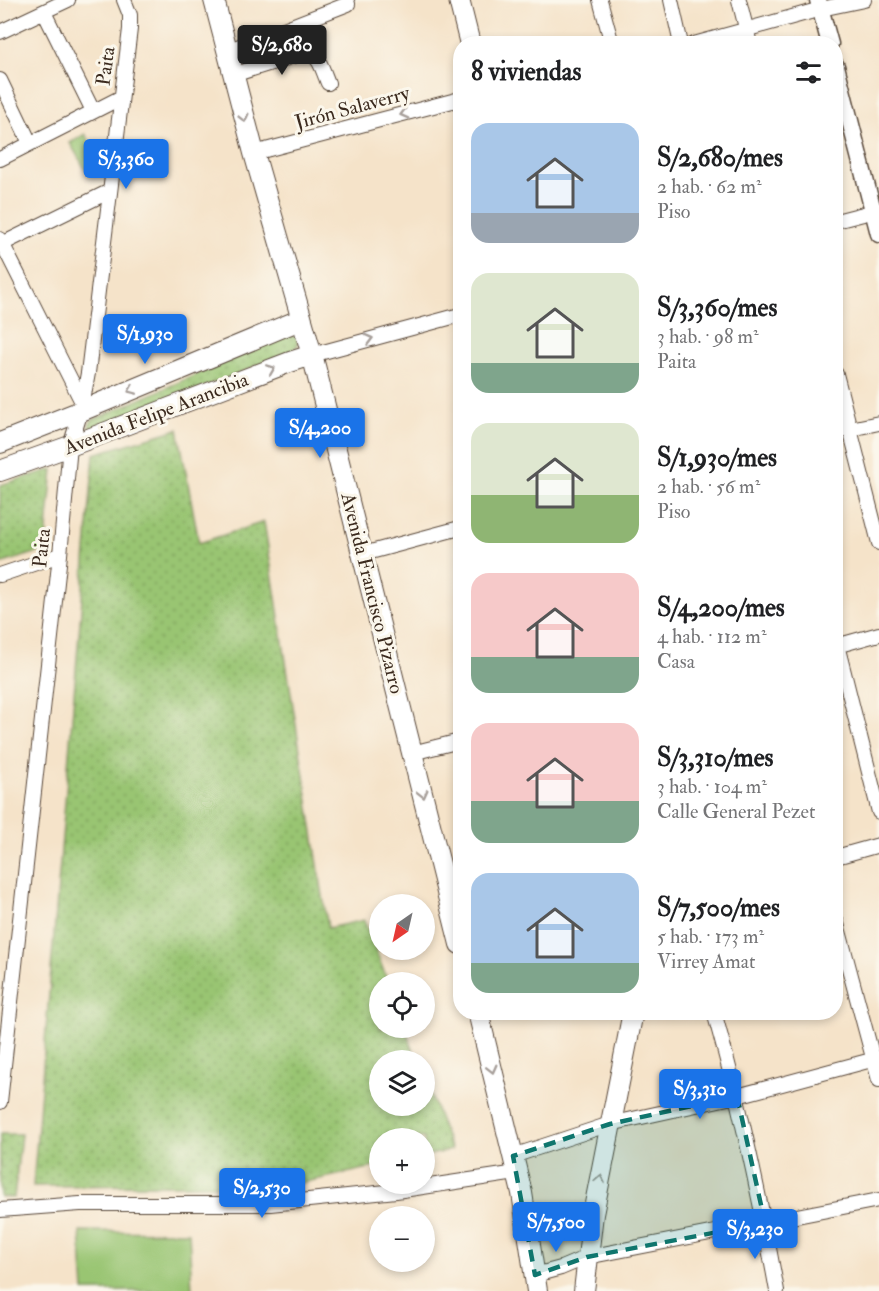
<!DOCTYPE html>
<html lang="es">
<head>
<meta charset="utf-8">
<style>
  :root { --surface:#fff; --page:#f2f2f2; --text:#202124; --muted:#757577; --accent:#1a73e8 }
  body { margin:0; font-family:"IM FELL Double Pica",serif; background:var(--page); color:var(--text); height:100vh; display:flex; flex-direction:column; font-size:22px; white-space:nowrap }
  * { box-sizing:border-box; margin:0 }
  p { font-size:20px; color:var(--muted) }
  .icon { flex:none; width:33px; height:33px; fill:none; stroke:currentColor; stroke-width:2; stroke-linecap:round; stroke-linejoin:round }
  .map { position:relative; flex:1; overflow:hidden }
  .sheet { position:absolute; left:453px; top:36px; width:390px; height:984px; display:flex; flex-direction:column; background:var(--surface); border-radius:24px; box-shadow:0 3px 9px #0003 }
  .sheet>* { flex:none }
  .needle { width:39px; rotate:214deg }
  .tools { position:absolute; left:369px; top:894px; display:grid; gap:12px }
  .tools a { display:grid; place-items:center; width:66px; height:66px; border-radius:50%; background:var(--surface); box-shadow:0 3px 9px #0003; font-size:30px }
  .price { position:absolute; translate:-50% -51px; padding:0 14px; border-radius:6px; background:var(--accent); color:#fff; font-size:20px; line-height:39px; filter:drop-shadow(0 2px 3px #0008) }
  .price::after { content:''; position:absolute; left:50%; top:36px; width:18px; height:14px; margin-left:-9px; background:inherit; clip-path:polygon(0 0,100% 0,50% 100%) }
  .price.on { background:#222; color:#fff }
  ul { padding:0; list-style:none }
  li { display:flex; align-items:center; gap:18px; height:150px; padding:0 18px }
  li span { display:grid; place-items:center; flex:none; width:168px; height:120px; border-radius:18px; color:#555 }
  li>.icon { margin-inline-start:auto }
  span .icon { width:72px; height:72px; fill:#fffc; stroke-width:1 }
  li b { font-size:26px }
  h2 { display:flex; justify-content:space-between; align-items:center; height:72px; padding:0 18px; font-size:26px }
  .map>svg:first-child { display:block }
  .green { fill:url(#green-dots); stroke:#6a7848; stroke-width:1.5 }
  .pitch { fill:#99c572; stroke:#6a7848; stroke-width:1.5 }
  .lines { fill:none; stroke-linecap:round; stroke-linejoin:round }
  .minor-casing { stroke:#574638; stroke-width:16 }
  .tertiary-casing { stroke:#574638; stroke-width:19 }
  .secondary-casing { stroke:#574638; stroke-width:22 }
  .minor { stroke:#fff; stroke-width:14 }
  .tertiary { stroke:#fff; stroke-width:16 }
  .secondary { stroke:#fff; stroke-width:20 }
  .oneway { stroke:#a79f9a }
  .marked { fill:#0f766e; fill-opacity:0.2; stroke:#0f766e; stroke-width:4.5; stroke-dasharray:12 8; stroke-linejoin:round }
  .labels { text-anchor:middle; stroke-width:6; stroke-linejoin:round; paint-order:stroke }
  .street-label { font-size:20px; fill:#3b2a1e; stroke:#fbf7ec }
</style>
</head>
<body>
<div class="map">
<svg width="879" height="1291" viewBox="0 0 879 1291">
  <defs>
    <pattern id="green-dots" width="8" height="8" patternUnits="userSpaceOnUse" patternTransform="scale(1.5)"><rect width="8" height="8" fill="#99c572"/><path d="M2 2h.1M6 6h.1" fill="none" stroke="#7ea05d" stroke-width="1.8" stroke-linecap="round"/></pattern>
  </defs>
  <rect width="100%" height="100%" fill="#fbf7ec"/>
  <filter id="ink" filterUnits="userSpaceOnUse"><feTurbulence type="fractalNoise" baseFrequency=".0167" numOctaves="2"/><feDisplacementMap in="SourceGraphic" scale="12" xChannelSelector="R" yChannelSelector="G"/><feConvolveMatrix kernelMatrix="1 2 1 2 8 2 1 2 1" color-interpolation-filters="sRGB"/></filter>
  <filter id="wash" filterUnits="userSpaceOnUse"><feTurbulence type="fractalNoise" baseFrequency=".008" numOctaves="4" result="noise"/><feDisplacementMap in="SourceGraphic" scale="24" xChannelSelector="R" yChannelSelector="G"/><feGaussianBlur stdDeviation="1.35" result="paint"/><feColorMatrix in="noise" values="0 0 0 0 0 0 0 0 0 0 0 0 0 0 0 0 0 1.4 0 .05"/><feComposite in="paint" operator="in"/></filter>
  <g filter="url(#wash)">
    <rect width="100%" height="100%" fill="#f5e3c9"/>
    <path class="green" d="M289,334L297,337L298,345L291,352L90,433L89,425L92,420Z
      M178,429L199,543L264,522L328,928L364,920L388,982H380V1028H405L417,1060H380V1106H424L425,1079L451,1150L425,1156L424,1138H380L379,1166L297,1184L33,1186L94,454Z
      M53,469L45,550L0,564V485Z
      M0,1134H21L14,1198L0,1197Z"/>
    <path class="pitch" d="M85,134L100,160L85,169L70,143Z
      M80,1231L189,1232L192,1291H84Z"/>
  </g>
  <g filter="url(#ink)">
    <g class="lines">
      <g class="minor-casing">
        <path id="minor" d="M600,0L612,44
          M671,0L681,44
          M739,0L750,44
          M44,12L93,111
          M0,32L68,0
          M694,44L821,9L864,0
          M227,51L348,4
          M233,75L309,51C320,58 323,71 328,83
          M0,80L30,143
          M254,153L460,99
          M0,159L120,98
          M836,221L879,210
          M0,239L83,404
          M2,244L110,191
          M312,355L460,315
          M836,374L879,543
          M836,432L879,423
          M363,554L460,528
          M0,575L60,555
          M836,641L879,812
          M836,646L879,634
          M412,753L460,741
          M836,857L879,845
          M836,920L879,1080
          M714,1012C740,1104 760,1197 777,1291
          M0,1102L60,555L70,446L81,411L88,373L130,29V15L124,0
          M513,1156L610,1124L737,1096L879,1058
          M0,1210L80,1204H270L396,1191L517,1173
          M535,1275L561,1268L587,1257L879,1200"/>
      </g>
      <g class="tertiary-casing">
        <path id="tertiary" d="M818,0L830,44
          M836,66L879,234"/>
      </g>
      <g class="secondary-casing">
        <path id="secondary" d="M214,0L254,153L314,362L460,944
          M459,0L470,44
          M0,443L81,411L302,319
          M0,471L70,446L290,362L312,355
          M478,1012L522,1193L537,1291
          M584,1291L593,1214L633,1012"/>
      </g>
      <use href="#minor" class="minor"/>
      <use href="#tertiary" class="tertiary"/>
      <use href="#secondary" class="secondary"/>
    </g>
    <defs><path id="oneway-chevron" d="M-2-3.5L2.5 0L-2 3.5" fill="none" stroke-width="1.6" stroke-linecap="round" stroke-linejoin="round" transform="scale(1.5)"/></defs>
    <g class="oneway">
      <use href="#oneway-chevron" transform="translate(404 114) rotate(165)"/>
      <use href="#oneway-chevron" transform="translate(244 118) rotate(76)"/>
      <use href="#oneway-chevron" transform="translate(369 339) rotate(-15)"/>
      <use href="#oneway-chevron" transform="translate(271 369) rotate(-22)"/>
      <use href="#oneway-chevron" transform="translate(132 390) rotate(157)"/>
      <use href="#oneway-chevron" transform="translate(423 794) rotate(76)"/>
      <use href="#oneway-chevron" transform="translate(492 1069) rotate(76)"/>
      <use href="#oneway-chevron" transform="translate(600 1179) rotate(-79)"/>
    </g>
  </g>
  <path class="marked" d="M737,1096L765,1223L587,1257L535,1275L513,1156L610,1124Z"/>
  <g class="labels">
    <g class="street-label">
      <text transform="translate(105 66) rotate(-82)" y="7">Paita</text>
      <text transform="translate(352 107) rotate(-15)" y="7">Jirón Salaverry</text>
      <text transform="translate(156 413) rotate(-21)" y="7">Avenida Felipe Arancibia</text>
      <text transform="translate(41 548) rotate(-84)" y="7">Paita</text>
      <text transform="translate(373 593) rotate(76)" y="7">Avenida Francisco Pizarro</text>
    </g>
  </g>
</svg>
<div class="tools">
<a><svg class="needle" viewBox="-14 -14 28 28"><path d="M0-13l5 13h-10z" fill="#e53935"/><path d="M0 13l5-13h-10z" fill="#757577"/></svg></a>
<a><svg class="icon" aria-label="locate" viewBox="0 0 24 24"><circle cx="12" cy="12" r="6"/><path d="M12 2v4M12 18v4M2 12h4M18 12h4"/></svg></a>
<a><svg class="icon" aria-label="layers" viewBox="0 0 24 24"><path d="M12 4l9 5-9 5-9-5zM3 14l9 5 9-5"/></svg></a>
<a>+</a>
<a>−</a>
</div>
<b class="price on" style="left:282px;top:76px">S/2,680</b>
<b class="price" style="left:126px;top:190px">S/3,360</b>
<b class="price" style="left:145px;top:365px">S/1,930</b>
<b class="price" style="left:320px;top:459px">S/4,200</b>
<b class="price" style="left:700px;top:1120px">S/3,310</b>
<b class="price" style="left:262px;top:1219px">S/2,530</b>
<b class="price" style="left:556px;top:1253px">S/7,500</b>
<b class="price" style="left:755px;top:1260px">S/3,230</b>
<section class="sheet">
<h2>8 viviendas<svg class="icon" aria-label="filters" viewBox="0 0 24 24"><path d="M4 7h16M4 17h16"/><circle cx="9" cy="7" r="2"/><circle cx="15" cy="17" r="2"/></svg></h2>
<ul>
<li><span style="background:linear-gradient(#a9c7e8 75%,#9aa5b1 0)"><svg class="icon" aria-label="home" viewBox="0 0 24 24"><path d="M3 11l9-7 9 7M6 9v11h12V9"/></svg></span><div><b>S/2,680/mes</b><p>2 hab. · 62 m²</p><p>Piso</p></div></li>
<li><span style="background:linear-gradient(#dfe7d0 75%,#7fa58c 0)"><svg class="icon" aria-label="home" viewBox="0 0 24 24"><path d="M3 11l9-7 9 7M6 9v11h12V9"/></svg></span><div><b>S/3,360/mes</b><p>3 hab. · 98 m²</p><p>Paita</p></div></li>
<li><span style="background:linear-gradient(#dfe7d0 60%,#8fb573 0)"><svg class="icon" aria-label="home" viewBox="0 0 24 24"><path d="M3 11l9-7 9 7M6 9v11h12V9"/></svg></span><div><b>S/1,930/mes</b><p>2 hab. · 56 m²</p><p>Piso</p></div></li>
<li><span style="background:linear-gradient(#f6c9c9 70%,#7fa58c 0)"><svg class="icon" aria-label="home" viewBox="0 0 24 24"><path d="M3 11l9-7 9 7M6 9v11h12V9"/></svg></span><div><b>S/4,200/mes</b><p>4 hab. · 112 m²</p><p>Casa</p></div></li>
<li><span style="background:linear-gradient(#f6c9c9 65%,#7fa58c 0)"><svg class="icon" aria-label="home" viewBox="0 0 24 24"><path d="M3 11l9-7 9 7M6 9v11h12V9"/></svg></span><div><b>S/3,310/mes</b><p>3 hab. · 104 m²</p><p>Calle General Pezet</p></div></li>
<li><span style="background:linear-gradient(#a9c7e8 75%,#7fa58c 0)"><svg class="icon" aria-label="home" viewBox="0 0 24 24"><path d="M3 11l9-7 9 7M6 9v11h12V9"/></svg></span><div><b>S/7,500/mes</b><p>5 hab. · 173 m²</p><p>Virrey Amat</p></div></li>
</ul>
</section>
</div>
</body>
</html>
